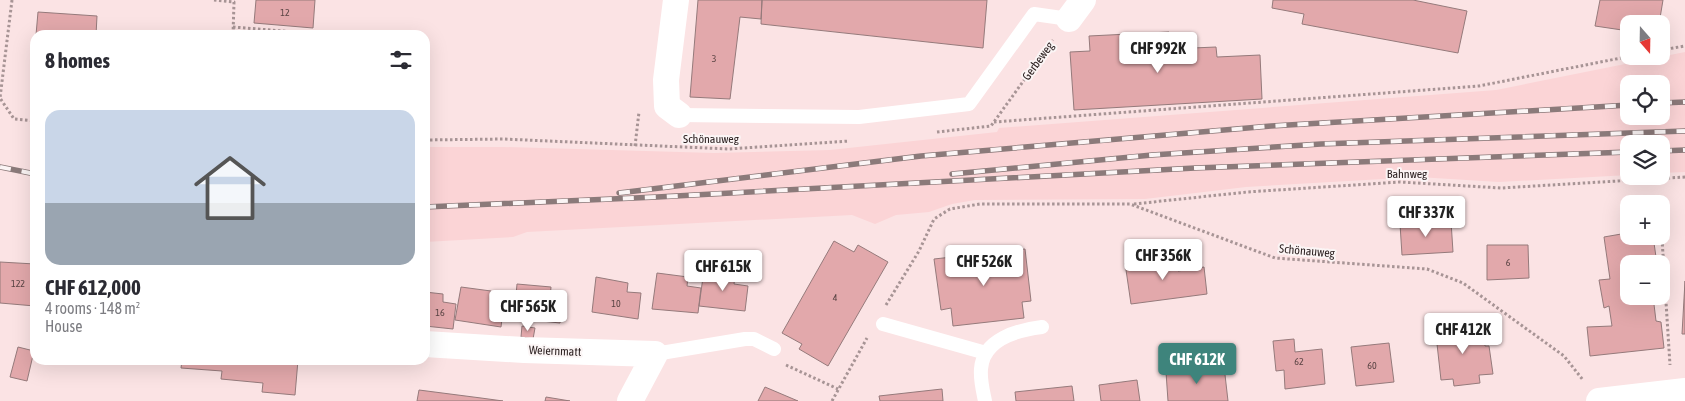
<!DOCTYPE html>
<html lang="en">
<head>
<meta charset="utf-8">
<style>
  :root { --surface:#fff; --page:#f2f2f3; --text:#2b2b33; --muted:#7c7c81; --line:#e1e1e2; --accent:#3e847c }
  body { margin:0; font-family:"Asap Condensed",sans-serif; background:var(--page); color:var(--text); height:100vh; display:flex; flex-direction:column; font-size:19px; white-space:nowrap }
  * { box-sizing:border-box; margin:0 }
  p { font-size:16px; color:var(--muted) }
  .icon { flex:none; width:28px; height:28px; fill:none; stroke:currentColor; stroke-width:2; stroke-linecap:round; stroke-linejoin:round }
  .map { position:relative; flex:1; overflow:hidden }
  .sheet { position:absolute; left:30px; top:30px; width:400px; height:335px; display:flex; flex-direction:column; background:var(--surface); border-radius:15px; box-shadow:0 5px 20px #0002 }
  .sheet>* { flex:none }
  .needle { width:32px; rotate:160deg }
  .tools { position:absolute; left:1620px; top:15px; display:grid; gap:10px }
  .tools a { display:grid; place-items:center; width:50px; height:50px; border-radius:10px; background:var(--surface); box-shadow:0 5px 20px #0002; font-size:25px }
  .price { position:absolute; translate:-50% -42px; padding:0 11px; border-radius:5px; background:#fff; color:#222; font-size:16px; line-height:32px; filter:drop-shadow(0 1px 2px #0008) }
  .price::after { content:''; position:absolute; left:50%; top:30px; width:15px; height:11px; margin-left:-8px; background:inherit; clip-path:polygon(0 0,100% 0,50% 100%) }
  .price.active { background:var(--accent); color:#fff }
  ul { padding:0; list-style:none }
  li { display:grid; align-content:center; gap:10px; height:265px; padding:0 15px }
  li+li { border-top:1px solid var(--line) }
  li span { display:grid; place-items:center; height:155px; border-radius:15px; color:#555 }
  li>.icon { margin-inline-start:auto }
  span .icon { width:90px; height:90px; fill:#fffc; stroke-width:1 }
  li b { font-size:21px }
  h2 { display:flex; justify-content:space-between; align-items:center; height:60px; padding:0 15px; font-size:21px }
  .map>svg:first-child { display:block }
  .built { fill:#fbd4d6; fill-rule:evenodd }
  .building { fill:#e2a8ab; stroke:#957a7b }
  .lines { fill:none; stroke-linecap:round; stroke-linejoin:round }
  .path { stroke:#a79495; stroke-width:3; stroke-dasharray:2.5 2.5; stroke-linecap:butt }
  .service { stroke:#fff; stroke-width:14 }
  .minor { stroke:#fff; stroke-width:26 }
  .rail-casing { stroke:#8b7a7a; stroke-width:5.5 }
  .rail { stroke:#fbf5f5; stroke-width:4; stroke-dasharray:11; stroke-linecap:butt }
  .labels { text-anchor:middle; stroke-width:4; stroke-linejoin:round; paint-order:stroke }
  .number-label { font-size:10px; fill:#5a4444 }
  .street-label { font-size:12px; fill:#2d2222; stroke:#fbf5f5 }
</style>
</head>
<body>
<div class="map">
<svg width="1685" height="401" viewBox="0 0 1685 401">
  <rect width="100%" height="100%" fill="#fbe3e4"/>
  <path class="built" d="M1685,52V172L1661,173V144H1629V175L1499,182L1418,177L1246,187L1145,199L975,200L952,204L929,212L896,215L875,224L852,215L527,232L513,237L425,242V147H504L714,153L830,150L997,132L999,128L1496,90ZM1629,84H1661V116H1629Z"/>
  <path class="building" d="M256,0H315L313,28L254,23Z
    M698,0H762L761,19L740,17L730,99L690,97Z
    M762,0H987L983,48L761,24Z
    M1273,0H1413L1467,11L1458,53L1302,24L1304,14L1272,8Z
    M1600,0H1663L1659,24H1629V31L1595,26Z
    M38,12L97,16L96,35H36Z
    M1169,32L1170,49L1216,47L1217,57L1260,55L1262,99L1074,110L1070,52L1090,51L1089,36Z
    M1451,221L1453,252L1402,255L1400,224Z
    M1629,224V236H1653L1657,264H1629V296H1653L1656,321L1661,322L1664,348L1590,356L1587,327L1612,326L1609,306L1604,308L1599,280L1610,279L1604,237L1627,233L1625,225Z
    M834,241L854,252L858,245L888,262L828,366L799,349L802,344L782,333Z
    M1487,245H1528L1529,278L1487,280Z
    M1025,249L1031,301L1022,302L1024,318L953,326L951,308L941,310L934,259Z
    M1176,256L1178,271L1204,267L1207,294L1131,304L1125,263Z
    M0,262L35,264V306L0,303Z
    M704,270L735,275L734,284L748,286L745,311L699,306Z
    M657,273L688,277L687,286L701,288L698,313L652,309Z
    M596,277L628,283L627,292L641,293L638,319L592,312Z
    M1685,281V334H1682Z
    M517,284L551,287L550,298L563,299L560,323L514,318Z
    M461,287L491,291L490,300L504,302L501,327L455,320Z
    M425,292L443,294V302L456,304L453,329L425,326Z
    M1483,325L1485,346H1489L1493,374L1479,375L1480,383L1454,386L1453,379L1441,380L1436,335L1439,334L1438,328Z
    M522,326L535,328L533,339L521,337Z
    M1294,339L1295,352L1322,349L1325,384L1285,389L1284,370L1276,371L1273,341Z
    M1389,343L1394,382L1356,386L1351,347Z
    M18,347L34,351L27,381L10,377Z
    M182,360H298L295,395L262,392L263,383L221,379L222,371L181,368Z
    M1224,366L1228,401H1168L1166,372Z
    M1137,380L1140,401H1101L1099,385Z
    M1072,386L1074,401H1016L1015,392Z
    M765,387L798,401H758Z
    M942,389L943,401H880L879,396Z
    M419,390L481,398L503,401H417Z
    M546,397L570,401H545Z"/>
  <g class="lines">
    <path class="path" d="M12,0L0,98L14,119L35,121
      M214,0L234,2L233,35
      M233,27L332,35
      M1661,50L1685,46
      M994,122L1479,86L1631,56
      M937,132L991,126L1053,40
      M425,140L503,139L729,149L849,141
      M635,146L639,112
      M1134,204L1247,192L1400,182L1501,188L1685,177
      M1662,239L1670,365
      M886,305L919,251L934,219L950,209L980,204H1130L1275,258L1427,269L1463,283L1564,356L1583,380
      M786,365L838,389
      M832,401L867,338"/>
    <path class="service" d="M679,115L859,117L969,104L1034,14L1069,19
      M883,324L986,353
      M655,354L745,339H754L774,349
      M985,401C983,391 980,380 981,369C983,339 1018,330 1042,327"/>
    <path class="minor" d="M676,0L666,80L667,106L679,115
      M1069,19L1083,0
      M425,344L524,350L655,354L630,401
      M1599,401L1685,391"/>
    <g class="rail-casing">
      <path id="rail" d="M1661,103L1685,102
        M1661,151L1685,150
        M0,167L35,174
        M952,174L1152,155L1321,144L1685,131
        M619,193L921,156L1271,126L1629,105
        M425,207L657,197L1195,168L1629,152"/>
    </g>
    <use href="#rail" class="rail"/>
  </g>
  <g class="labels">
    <g class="number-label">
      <text x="285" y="16">12</text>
      <text x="714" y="62">3</text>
      <text x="1508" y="266">6</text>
      <text x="18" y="287">122</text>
      <text x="835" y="301">4</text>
      <text x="616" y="307">10</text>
      <text x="440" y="316">16</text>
      <text x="1299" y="365">62</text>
      <text x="1372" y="369">60</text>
    </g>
    <g class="street-label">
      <text transform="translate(1038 61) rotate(-54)" y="4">Gerbeweg</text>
      <text x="711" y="143">Schönauweg</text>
      <text x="1407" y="178">Bahnweg</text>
      <text transform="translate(1307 251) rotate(5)" y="4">Schönauweg</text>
      <text transform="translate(555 351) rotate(2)" y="4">Weiernmatt</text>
    </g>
  </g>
</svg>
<div class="tools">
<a><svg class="needle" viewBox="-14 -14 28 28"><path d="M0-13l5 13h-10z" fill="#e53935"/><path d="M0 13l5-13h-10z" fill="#7c7c81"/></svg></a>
<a><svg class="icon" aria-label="locate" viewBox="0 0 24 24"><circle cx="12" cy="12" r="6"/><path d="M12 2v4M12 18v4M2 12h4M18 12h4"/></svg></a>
<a><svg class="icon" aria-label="layers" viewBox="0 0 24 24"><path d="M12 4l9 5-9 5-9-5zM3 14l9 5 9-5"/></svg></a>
<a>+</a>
<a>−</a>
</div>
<b class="price" style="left:1158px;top:74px">CHF 992K</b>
<b class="price" style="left:1426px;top:238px">CHF 337K</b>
<b class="price" style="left:1163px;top:281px">CHF 356K</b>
<b class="price" style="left:984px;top:287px">CHF 526K</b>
<b class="price" style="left:723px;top:292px">CHF 615K</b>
<b class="price" style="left:528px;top:332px">CHF 565K</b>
<b class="price" style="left:1463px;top:355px">CHF 412K</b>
<b class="price active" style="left:1197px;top:385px">CHF 612K</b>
<section class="sheet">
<h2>8 homes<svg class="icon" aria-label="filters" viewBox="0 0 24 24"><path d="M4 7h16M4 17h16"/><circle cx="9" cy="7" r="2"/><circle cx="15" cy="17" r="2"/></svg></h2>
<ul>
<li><span style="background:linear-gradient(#c9d6e8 60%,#9aa5b1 0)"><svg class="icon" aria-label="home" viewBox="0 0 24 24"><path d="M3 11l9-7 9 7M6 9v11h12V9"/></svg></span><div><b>CHF 612,000</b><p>4 rooms · 148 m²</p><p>House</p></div></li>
</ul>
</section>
</div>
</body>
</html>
